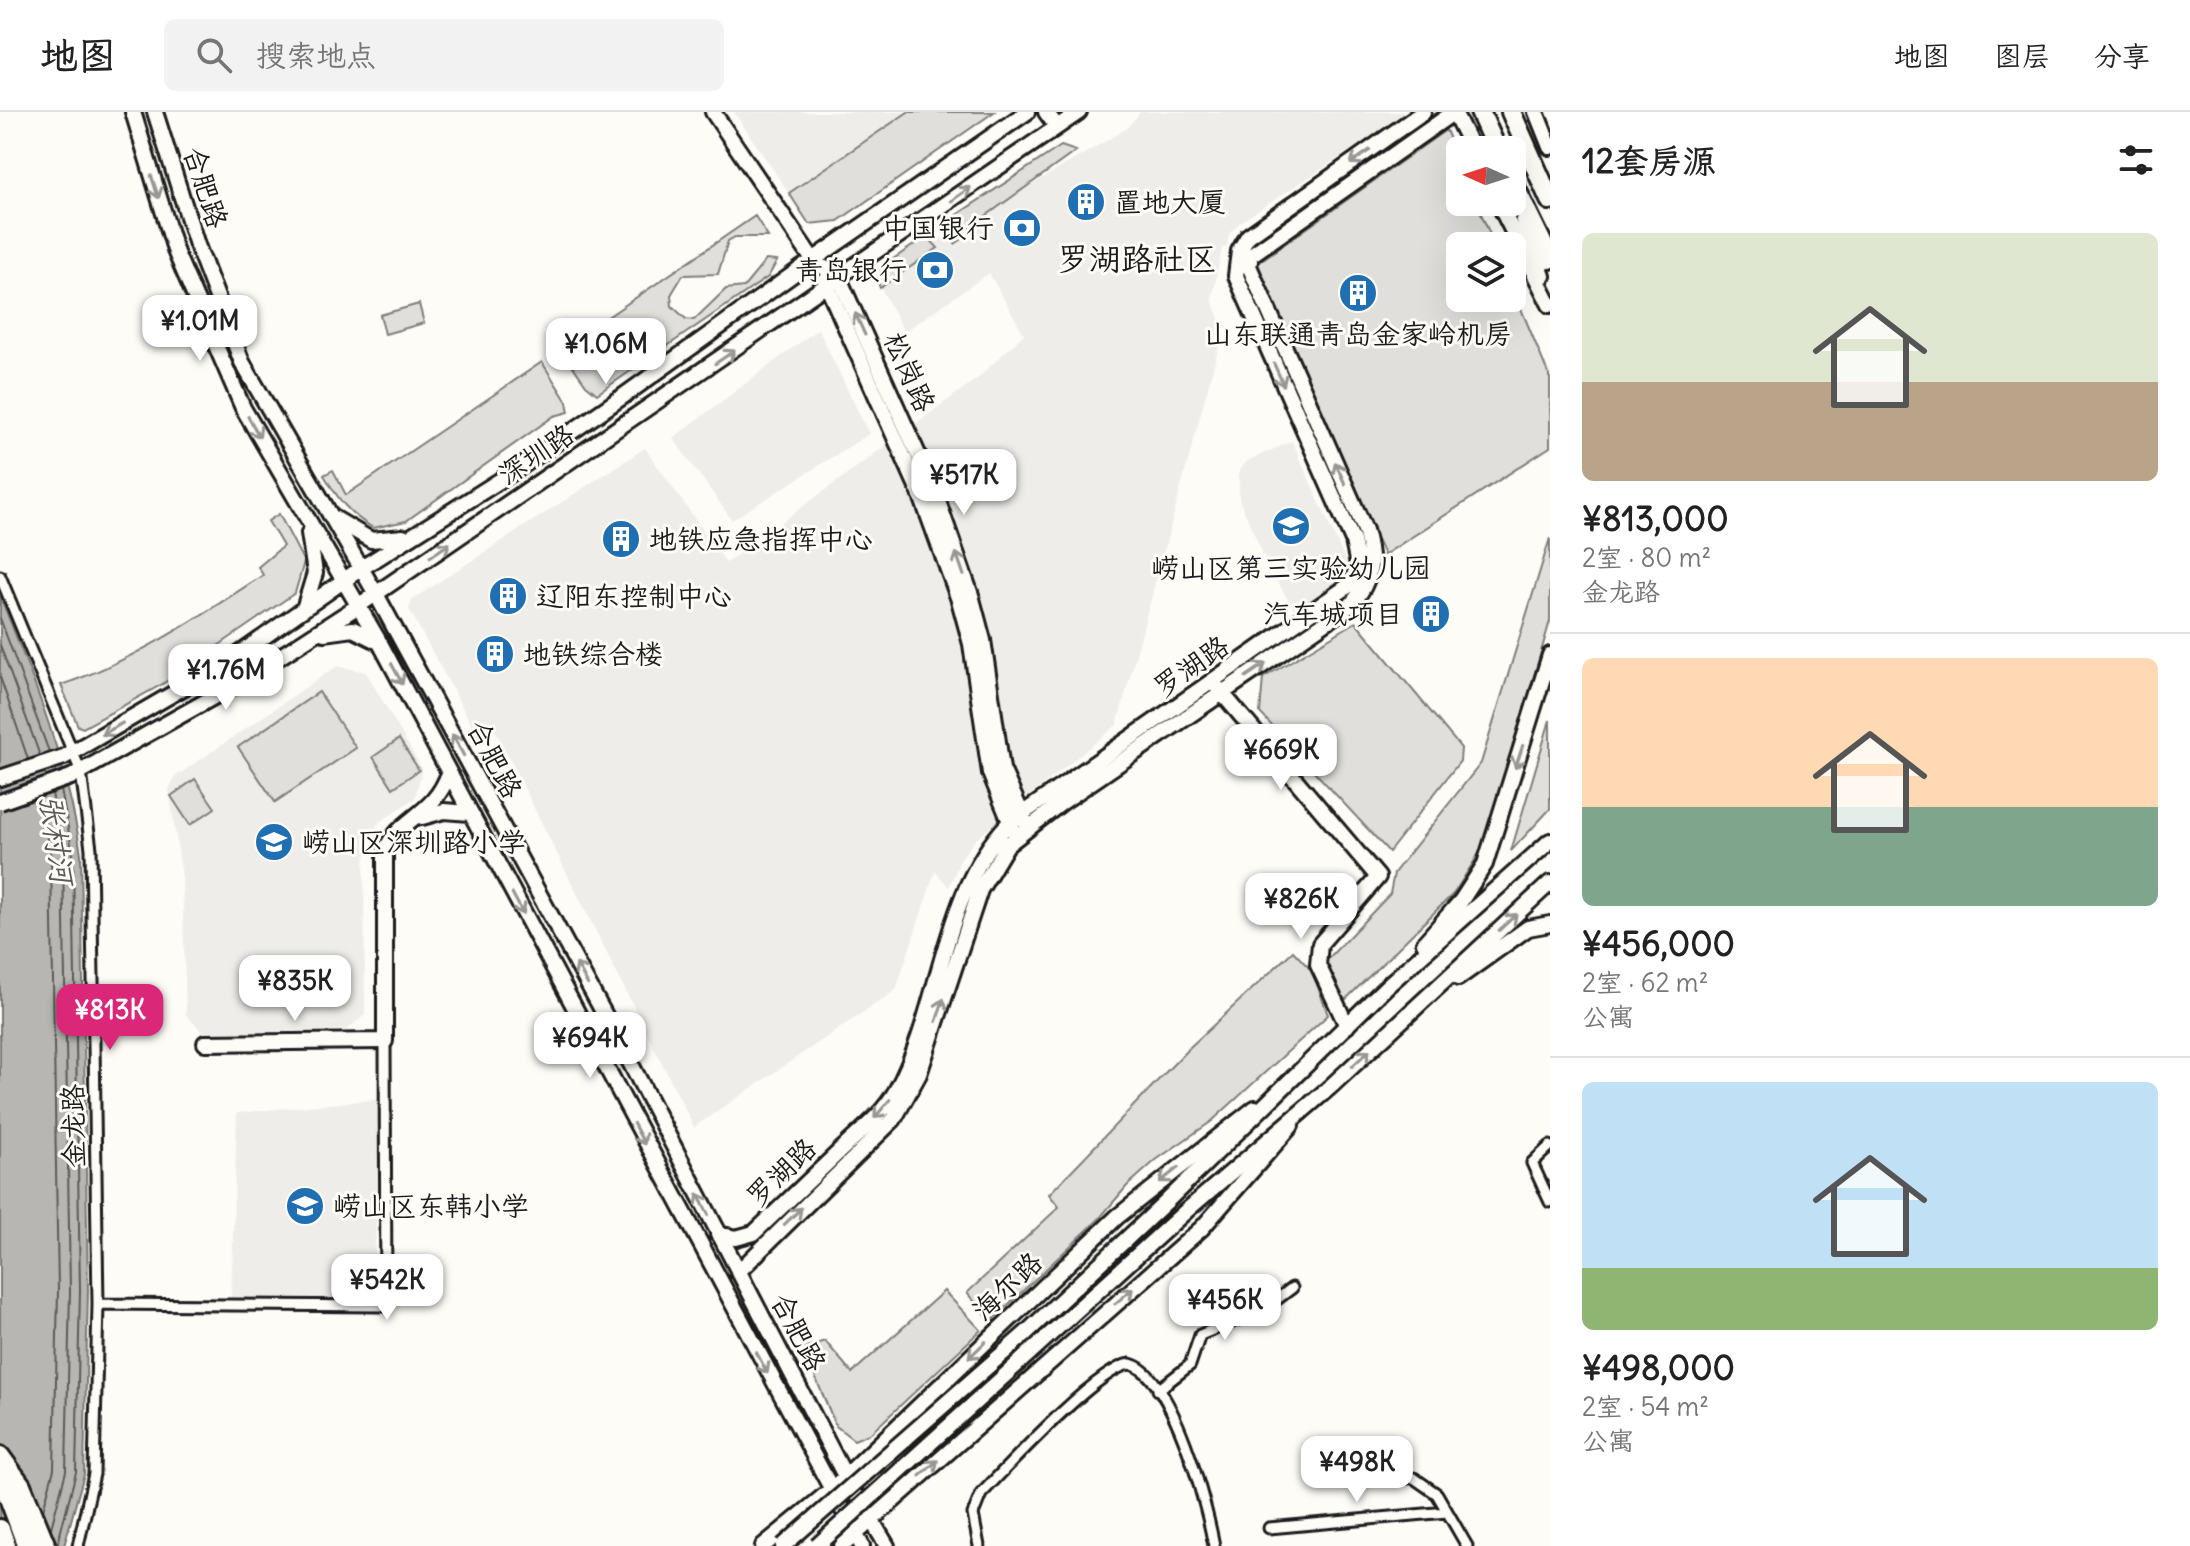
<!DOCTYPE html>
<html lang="zh">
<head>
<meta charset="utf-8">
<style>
  :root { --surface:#fff; --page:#f2f2f2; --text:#222; --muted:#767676; --line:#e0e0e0; --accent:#db2777 }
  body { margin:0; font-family:Delius,"LXGW WenKai TC",sans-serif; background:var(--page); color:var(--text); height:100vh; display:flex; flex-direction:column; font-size:30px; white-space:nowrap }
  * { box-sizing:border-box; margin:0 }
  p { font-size:26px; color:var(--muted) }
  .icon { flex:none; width:44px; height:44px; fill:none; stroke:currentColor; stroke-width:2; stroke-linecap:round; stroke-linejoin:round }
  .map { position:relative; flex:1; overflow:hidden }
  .details { display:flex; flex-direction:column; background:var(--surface); width:640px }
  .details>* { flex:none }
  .needle { width:52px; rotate:273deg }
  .tools { position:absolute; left:1446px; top:24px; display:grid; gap:16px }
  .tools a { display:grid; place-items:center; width:80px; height:80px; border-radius:12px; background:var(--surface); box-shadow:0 8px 32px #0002; font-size:40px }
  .price { position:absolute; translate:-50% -68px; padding:0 18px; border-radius:16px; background:#fff; color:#222; font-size:26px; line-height:52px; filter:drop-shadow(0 2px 4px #0008) }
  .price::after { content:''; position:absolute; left:50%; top:48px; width:24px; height:18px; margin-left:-12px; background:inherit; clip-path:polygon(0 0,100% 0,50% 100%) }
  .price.active { background:var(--accent); color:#fff }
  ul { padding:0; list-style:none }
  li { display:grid; align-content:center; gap:16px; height:424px; padding:0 32px }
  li+li { border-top:2px solid var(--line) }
  li span { display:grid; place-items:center; height:248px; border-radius:12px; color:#555 }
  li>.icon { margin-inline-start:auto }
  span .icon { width:144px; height:144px; fill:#fffc; stroke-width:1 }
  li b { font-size:34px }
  h2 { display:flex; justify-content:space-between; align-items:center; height:96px; padding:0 32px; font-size:34px }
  header { display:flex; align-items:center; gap:48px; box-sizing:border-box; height:112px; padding:0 40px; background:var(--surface); border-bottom:2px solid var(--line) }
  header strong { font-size:38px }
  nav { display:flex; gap:44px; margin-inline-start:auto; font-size:28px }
  .search { width:560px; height:72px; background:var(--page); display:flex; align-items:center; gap:20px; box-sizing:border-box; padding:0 28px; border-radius:12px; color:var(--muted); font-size:30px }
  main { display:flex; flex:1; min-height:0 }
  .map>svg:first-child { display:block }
  .built { fill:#eeede9 }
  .green { fill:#e0dfdb; stroke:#7e7e7c; stroke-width:2 }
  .water { fill:#b7b6b2; stroke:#797876; stroke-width:2 }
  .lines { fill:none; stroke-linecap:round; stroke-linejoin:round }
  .shore { stroke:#5a5a58; stroke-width:2 }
  .street-casing { stroke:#1c1c1c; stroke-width:15 }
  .secondary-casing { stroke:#1c1c1c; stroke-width:20 }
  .primary-casing { stroke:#1c1c1c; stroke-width:20 }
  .highway-casing { stroke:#1c1c1c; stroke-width:24 }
  .street { stroke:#fdfcf7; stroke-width:9 }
  .secondary { stroke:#fdfcf7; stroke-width:14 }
  .primary { stroke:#fdfcf7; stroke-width:14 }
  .highway { stroke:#fdfcf7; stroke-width:18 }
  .secondary-bridge-casing { stroke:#1c1c1c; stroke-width:20; stroke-linecap:butt }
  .primary-bridge-casing { stroke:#1c1c1c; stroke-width:20; stroke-linecap:butt }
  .secondary-bridge { stroke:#fdfcf7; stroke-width:14 }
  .primary-bridge { stroke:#fdfcf7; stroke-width:14 }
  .oneway { stroke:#989794 }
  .labels { text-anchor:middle; stroke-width:6; stroke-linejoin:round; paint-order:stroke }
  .street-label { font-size:28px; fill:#1c1c1c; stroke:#fdfcf7 }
  .poi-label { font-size:28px; fill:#1c1c1c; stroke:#fdfcf7; text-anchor:start }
  .water-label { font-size:30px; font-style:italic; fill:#5a5a58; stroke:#fdfcf7 }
  .quarter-label { font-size:32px; fill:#1c1c1c; stroke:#fdfcf7 }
</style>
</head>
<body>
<header>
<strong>地图</strong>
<div class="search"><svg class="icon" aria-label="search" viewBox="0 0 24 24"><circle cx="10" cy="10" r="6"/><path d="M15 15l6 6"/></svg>搜索地点</div>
<nav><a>地图</a><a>图层</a><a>分享</a></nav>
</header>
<main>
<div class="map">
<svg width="1550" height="1434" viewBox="0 0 1550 1434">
  <rect width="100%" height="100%" fill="#fdfcf7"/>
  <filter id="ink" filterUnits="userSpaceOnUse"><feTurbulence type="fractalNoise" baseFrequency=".0125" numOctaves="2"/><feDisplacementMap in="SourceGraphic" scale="16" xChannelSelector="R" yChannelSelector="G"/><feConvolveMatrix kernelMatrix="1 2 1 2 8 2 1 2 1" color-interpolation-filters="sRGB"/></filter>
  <g filter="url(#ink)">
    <path class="built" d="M734,0H908L789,81Z
      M1141,0H1409L1239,111L1229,122L1227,136H1222L1212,187L1223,219L1117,613L975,728L961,746L949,775L935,759L896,878L694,1015L495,618L480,628L409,497L413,487L645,336L726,451L978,266L1024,222L989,161L904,220L883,180L881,170L887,159L1126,17Z
      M818,217L869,322L732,408L673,326Z
      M1292,329L1346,450L1344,464L1335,474L1296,500L1270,458L1239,387V359L1247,349Z
      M337,554L366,560L422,657L415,686L378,711L364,749L365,903L346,918L204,921L186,903L182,766L169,677L175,665Z
      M381,987L373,1187H231L237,1001Z"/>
    <path class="green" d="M908,0H994L838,109L809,112L789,81Z
      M1446,18L1460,51V90H1476L1495,134H1460V186H1512V175L1550,266V335L1384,443L1256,152Z
      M1061,34L1076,39L969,116L971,121L955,132L944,117L946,110Z
      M755,104L768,125H735L728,129L718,162L683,163L671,183L672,194L686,207L694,208L726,177L744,175L766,148L777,149L768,165L597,282L586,273L561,237Z
      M927,124L938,136L880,176L874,160Z
      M419,192L424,211L385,222L380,203Z
      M542,250L567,290L569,300L554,304L406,409L373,416C349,402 338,387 324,363L333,358L346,383Z
      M279,402L304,450L295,481L161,573L83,616L78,614L61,573C134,549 199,505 263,463L258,455L283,434L268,409Z
      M1550,426V509L1485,732L1454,781L1342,891L1322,853L1390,782L1394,761L1481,651Z
      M1356,510L1461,636L1460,649L1389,740L1260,601L1263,566Z
      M319,580L356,636L275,690L238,635Z
      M1550,608V697L1511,739Z
      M399,627L419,658L393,676L373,645Z
      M195,667L215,696L190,713L171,684Z
      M1293,839L1312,859L1328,903L1212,1009L1156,1048L1127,1074L1099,1107L991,1209L967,1181L1059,1095L1049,1082L1189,936Z
      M944,1179L981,1218L871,1321L854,1328L836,1314L803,1236L825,1229L852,1261Z"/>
    <path class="water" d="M0,484C34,568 68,652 81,742L88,1178L84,1362L64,1434H0Z"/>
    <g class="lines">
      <path class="shore" d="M0,506L49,640
        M0,533L40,644
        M0,565L28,647
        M40,685L51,745L58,1179L54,1357L43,1398
        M51,1416L66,1359L70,1179L63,744L52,681
        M57,1434L76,1360L80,1178L73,743L61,678"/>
      <g class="street-casing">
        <path id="street" d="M0,464L81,660L91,737L98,1192L94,1362L78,1434
          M1550,1034L1532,1051L1550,1090
          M98,1192L386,1194L385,929
          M1158,1278L1190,1253L1200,1223L1264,1197L1292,1176
          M1361,1364L1414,1366L1437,1382L1467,1434
          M1269,1416L1447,1400
          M979,1434L973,1402L981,1382C1007,1355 1098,1256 1130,1252C1173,1262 1207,1395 1214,1434"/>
      </g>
      <g class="secondary-casing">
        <path id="secondary" d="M133,0L176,141L243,296L380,531L862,1434
          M155,0L197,133L242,250L376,482L620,931L845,1364L887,1434
          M713,0L813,148L839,166L934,378L971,483L983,528L1002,657L1025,709
          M1046,0L1057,15
          M825,169L922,386L959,488L971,532L990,661L1013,717
          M334,406L371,428L403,425
          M304,497L315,461L309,421
          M324,521L353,517L379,530
          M1216,574L1378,765L1320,832L1318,853L1347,914
          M71,665L242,569L358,494L1079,0
          M0,666L64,645L231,548L360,457L515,359L622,285L813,148L1027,0
          M422,705L444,699L470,701
          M205,931L385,929V739C400,705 434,704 449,661
          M718,1122L736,1126L754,1121C783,1093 813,1065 842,1037C861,1019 883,1002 896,979C942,896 940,782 1009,711L1351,472L1358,453L1353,429L1236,164L1239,139L1248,124L1423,0
          M738,1160L894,1007L919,962L980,778L1007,733L1061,691L1351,493C1373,467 1374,450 1365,418L1249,154L1251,143L1454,0
          M763,1434L830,1379L1117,1105L1255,996
          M842,1434L1202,1116L1291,1014"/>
      </g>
      <g class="primary-casing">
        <path id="primary" d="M1454,0L1473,38
          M1536,0L1550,35
          M1498,90L1550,193
          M1523,108L1543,164
          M1424,831L1461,789L1485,752L1550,543
          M1458,866L1528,816L1550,812
          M1166,1090L1387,874L1550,729
          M1186,1099L1329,976L1550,771"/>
      </g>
      <g class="highway-casing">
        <path id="highway" d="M1480,0L1497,38
          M1511,0L1550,88
          M1512,69L1550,147
          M0,1344L21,1373L46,1434
          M0,1362L27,1434
          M0,1417L6,1434"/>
      </g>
      <use href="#street" class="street"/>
      <use href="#secondary" class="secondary"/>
      <use href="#primary" class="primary"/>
      <use href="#highway" class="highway"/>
      <g class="secondary-bridge-casing">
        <path id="secondary-bridge" d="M0,690L71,665"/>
      </g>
      <g class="primary-bridge-casing">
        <path id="primary-bridge" d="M783,1434L1025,1222L1166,1090
          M817,1434L1186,1099"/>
      </g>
      <use href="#secondary-bridge" class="secondary-bridge"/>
      <use href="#primary-bridge" class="primary-bridge"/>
    </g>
    <defs><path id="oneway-shaft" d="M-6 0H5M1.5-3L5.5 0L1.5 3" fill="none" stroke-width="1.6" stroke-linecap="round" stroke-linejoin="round" transform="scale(2)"/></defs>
    <g class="oneway">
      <use href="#oneway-shaft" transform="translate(1360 45) rotate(145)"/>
      <use href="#oneway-shaft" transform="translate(155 75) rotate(72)"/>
      <use href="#oneway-shaft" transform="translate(961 82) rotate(-35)"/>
      <use href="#oneway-shaft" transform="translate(860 212) rotate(-114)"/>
      <use href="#oneway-shaft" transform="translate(725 245) rotate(-34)"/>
      <use href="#oneway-shaft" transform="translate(1279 263) rotate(66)"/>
      <use href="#oneway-shaft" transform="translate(254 315) rotate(60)"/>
      <use href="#oneway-shaft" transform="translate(1340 361) rotate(-114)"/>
      <use href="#oneway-shaft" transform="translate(440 438) rotate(-34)"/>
      <use href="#oneway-shaft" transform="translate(960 452) rotate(-109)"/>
      <use href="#oneway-shaft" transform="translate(1256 558) rotate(-34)"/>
      <use href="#oneway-shaft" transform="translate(397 562) rotate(62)"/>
      <use href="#oneway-shaft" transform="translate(112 617) rotate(150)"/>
      <use href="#oneway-shaft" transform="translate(458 633) rotate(-118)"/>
      <use href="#oneway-shaft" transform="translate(1519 645) rotate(108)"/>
      <use href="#oneway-shaft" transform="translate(518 792) rotate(62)"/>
      <use href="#oneway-shaft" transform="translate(1508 810) rotate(-43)"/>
      <use href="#oneway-shaft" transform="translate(582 862) rotate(-118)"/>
      <use href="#oneway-shaft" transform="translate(940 898) rotate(-72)"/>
      <use href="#oneway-shaft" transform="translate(1361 946) rotate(-43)"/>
      <use href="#oneway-shaft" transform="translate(882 997) rotate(130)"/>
      <use href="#oneway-shaft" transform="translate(639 1022) rotate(62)"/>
      <use href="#oneway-shaft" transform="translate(1169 1063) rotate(142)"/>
      <use href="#oneway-shaft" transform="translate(703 1092) rotate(-117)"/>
      <use href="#oneway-shaft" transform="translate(793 1104) rotate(-44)"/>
      <use href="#oneway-shaft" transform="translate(1124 1184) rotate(-41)"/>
      <use href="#oneway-shaft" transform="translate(977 1238) rotate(136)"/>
      <use href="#oneway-shaft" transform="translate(762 1251) rotate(62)"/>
      <use href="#oneway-shaft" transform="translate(929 1356) rotate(-41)"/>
    </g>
  </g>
  <defs>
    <g id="building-disc" transform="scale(2)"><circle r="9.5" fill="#1f6fb2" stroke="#fdfcf7"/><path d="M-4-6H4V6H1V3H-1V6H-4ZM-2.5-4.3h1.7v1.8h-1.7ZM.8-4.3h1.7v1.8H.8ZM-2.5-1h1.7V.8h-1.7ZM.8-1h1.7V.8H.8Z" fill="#fff"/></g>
    <g id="bank-disc" transform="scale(2)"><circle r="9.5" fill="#1f6fb2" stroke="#fdfcf7"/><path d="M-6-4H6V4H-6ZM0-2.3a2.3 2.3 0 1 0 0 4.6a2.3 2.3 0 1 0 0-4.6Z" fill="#fff"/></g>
    <g id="school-disc" transform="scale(2)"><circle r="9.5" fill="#1f6fb2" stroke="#fdfcf7"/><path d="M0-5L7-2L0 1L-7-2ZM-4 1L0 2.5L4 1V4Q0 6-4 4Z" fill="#fff"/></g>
  </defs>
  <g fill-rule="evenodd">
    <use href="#building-disc" x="1086" y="90"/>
    <use href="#bank-disc" x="1022" y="116"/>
    <use href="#bank-disc" x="935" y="158"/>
    <use href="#building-disc" x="1358" y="181"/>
    <use href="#school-disc" x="1291" y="414"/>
    <use href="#building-disc" x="621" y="427"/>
    <use href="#building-disc" x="508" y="484"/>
    <use href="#building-disc" x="1431" y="502"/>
    <use href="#building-disc" x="495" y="542"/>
    <use href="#school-disc" x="274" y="730"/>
    <use href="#school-disc" x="305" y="1094"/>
  </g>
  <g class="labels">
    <g class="street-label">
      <text transform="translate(206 75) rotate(72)" y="10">合肥路</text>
      <text transform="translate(910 260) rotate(66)" y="10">松岗路</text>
      <text transform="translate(536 342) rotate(-34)" y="10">深圳路</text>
      <text transform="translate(1191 554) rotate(-35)" y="10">罗湖路</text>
      <text transform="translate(495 647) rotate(62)" y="10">合肥路</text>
      <text transform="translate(73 1014) rotate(-91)" y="10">金龙路</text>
      <text transform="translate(781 1060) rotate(-44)" y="10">罗湖路</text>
      <text transform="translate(1007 1174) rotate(-44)" y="10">海尔路</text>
      <text transform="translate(799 1220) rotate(62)" y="10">合肥路</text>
    </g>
    <g class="poi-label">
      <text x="1114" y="100">置地大厦</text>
      <text x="994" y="126" text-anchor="end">中国银行</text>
      <text x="907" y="168" text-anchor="end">青岛银行</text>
      <text x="1358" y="232" text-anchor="middle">山东联通青岛金家岭机房</text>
      <text x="649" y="437">地铁应急指挥中心</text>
      <text x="1291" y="466" text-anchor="middle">崂山区第三实验幼儿园</text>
      <text x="536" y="494">辽阳东控制中心</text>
      <text x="1403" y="512" text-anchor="end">汽车城项目</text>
      <text x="523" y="552">地铁综合楼</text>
      <text x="302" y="740">崂山区深圳路小学</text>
      <text x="333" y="1104">崂山区东韩小学</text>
    </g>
    <g class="water-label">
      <text transform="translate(56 727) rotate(82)" y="10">张村河</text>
    </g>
    <g class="quarter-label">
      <text x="1137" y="158">罗湖路社区</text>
    </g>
  </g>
</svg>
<div class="tools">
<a><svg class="needle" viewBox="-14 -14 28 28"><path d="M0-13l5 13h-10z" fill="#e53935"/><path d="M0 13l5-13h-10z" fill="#767676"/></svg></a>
<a><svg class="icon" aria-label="layers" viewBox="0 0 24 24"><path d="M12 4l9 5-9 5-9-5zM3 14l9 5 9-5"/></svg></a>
</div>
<b class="price" style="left:200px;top:251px">¥1.01M</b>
<b class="price" style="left:606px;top:274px">¥1.06M</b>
<b class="price" style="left:964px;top:405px">¥517K</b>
<b class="price" style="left:226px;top:600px">¥1.76M</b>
<b class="price" style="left:1281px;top:680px">¥669K</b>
<b class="price" style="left:1301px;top:829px">¥826K</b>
<b class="price" style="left:295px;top:911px">¥835K</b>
<b class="price active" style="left:110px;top:940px">¥813K</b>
<b class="price" style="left:590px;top:968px">¥694K</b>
<b class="price" style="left:387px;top:1210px">¥542K</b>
<b class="price" style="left:1225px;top:1230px">¥456K</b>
<b class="price" style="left:1357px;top:1392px">¥498K</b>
</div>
<section class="details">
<h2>12套房源<svg class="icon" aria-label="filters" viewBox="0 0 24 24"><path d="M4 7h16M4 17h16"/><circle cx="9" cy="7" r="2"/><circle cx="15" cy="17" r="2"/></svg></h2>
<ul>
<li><span style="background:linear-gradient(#dfe7d0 60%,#b9a48a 0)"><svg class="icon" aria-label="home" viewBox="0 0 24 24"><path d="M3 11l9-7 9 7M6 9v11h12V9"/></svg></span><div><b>¥813,000</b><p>2室 · 80 m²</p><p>金龙路</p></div></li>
<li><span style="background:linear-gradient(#ffd9b3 60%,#7fa58c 0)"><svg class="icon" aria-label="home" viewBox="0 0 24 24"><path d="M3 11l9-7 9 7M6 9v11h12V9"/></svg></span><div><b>¥456,000</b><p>2室 · 62 m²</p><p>公寓</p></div></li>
<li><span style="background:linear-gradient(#bfe0f5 75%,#8fb573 0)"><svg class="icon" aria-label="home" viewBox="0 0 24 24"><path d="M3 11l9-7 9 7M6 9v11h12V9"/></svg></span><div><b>¥498,000</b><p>2室 · 54 m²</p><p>公寓</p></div></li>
</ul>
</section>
</main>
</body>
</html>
